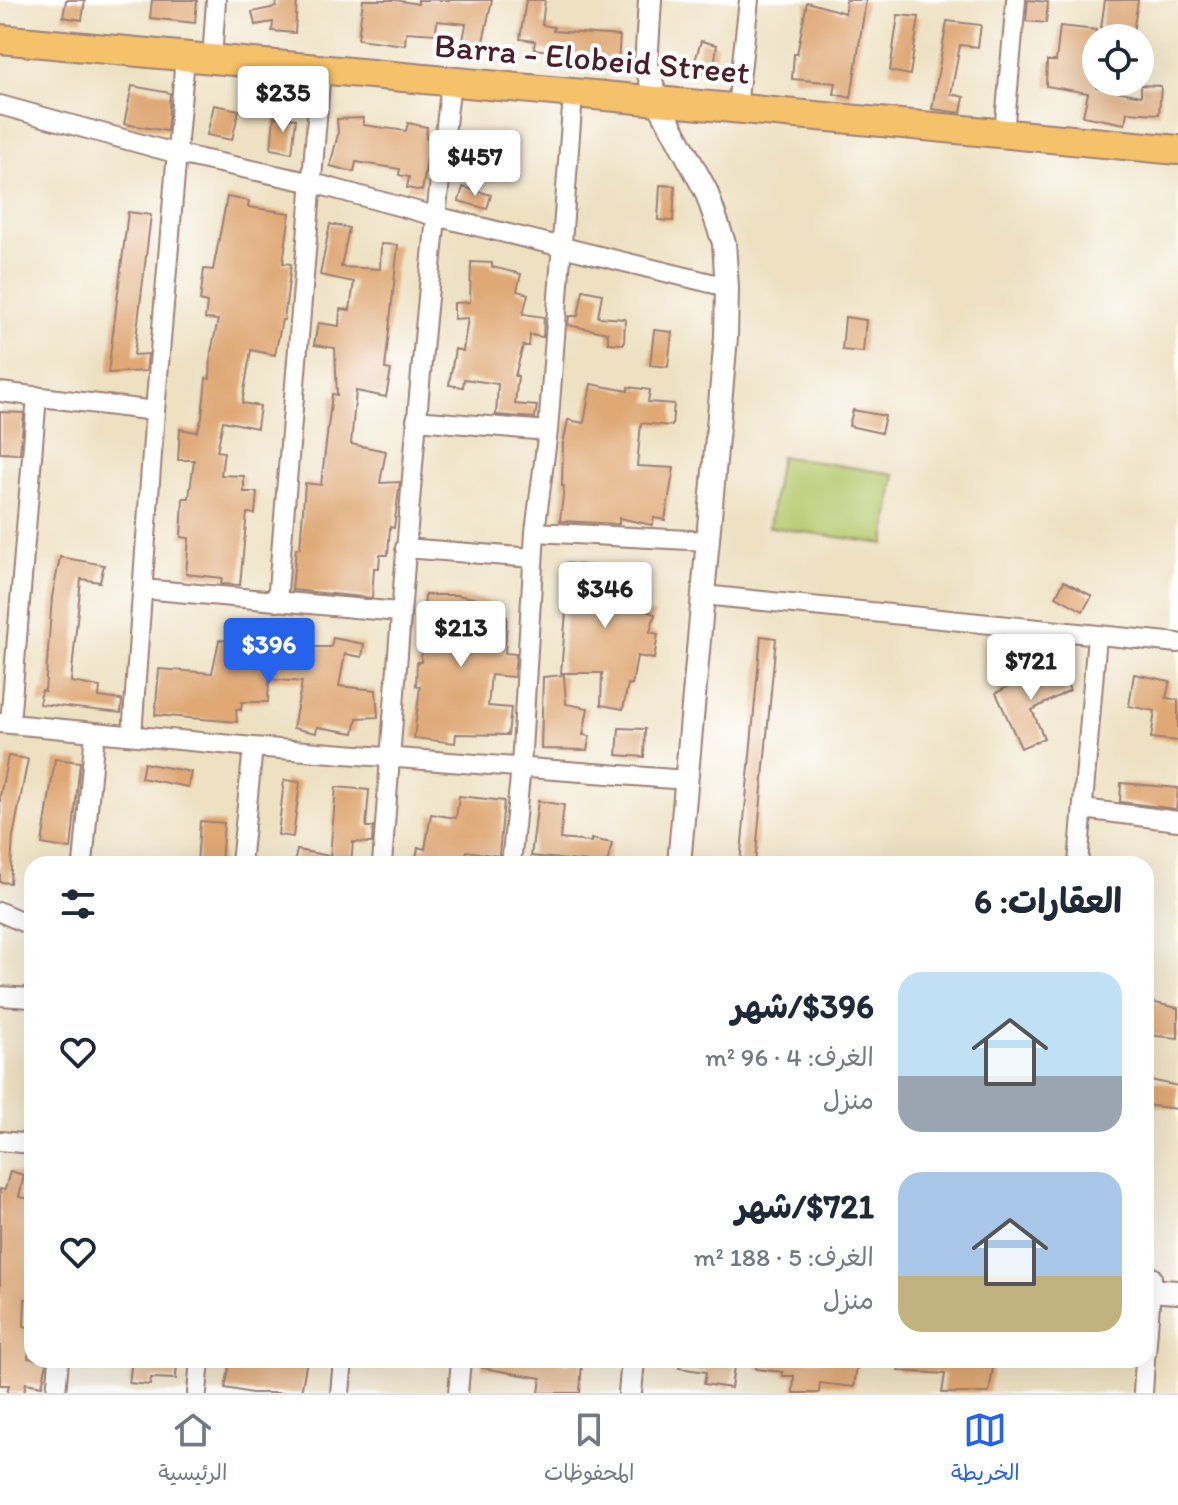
<!DOCTYPE html>
<html lang="ar">
<head>
<meta charset="utf-8">
<style>
  :root { --surface:#fff; --page:#f2f2f3; --text:#1f2937; --muted:#747a83; --line:#e0e1e3; --accent:#2563eb }
  body { margin:0; font-family:Itim,"Playpen Sans Arabic",sans-serif; background:var(--page); color:var(--text); direction:rtl; height:100vh; display:flex; flex-direction:column; font-size:30px; white-space:nowrap }
  * { box-sizing:border-box; margin:0 }
  p { font-size:26px; color:var(--muted) }
  .icon { flex:none; width:44px; height:44px; fill:none; stroke:currentColor; stroke-width:2; stroke-linecap:round; stroke-linejoin:round }
  .map { position:relative; flex:1; overflow:hidden; direction:ltr }
  .sheet { position:absolute; left:24px; top:856px; width:1130px; height:512px; display:flex; flex-direction:column; background:var(--surface); border-radius:24px; box-shadow:0 8px 32px #0002; direction:rtl }
  .sheet>* { flex:none }
  .buttons { position:absolute; left:1082px; top:24px; display:grid; gap:16px }
  .buttons a { display:grid; place-items:center; width:72px; height:72px; border-radius:50%; background:var(--surface); box-shadow:0 8px 32px #0002; font-size:40px }
  .price { position:absolute; translate:-50% -68px; padding:0 18px; border-radius:8px; background:#fff; color:#222; font-size:26px; line-height:52px; filter:drop-shadow(0 2px 4px #0008) }
  .price::after { content:''; position:absolute; left:50%; top:48px; width:24px; height:18px; margin-left:-12px; background:inherit; clip-path:polygon(0 0,100% 0,50% 100%) }
  .price.active { background:var(--accent); color:#fff }
  ul { padding:0; list-style:none }
  li { display:flex; align-items:center; gap:24px; height:200px; padding:0 32px }
  li span { display:grid; place-items:center; flex:none; width:224px; height:160px; border-radius:24px; color:#555 }
  li>.icon { margin-inline-start:auto }
  span .icon { width:96px; height:96px; fill:#fffc; stroke-width:1 }
  li b { font-size:34px }
  h2 { display:flex; justify-content:space-between; align-items:center; height:96px; padding:0 32px; font-size:34px }
  .tab-bar { display:flex; justify-content:space-around; align-items:center; height:112px; border-top:2px solid var(--line); background:var(--surface); font-size:22px; color:var(--muted) }
  .tab-bar a { display:grid; justify-items:center; gap:4px }
  .tab-bar .active { color:var(--accent) }
  .map>svg:first-child { display:block }
  .green { fill:#b5c86c; stroke:#80744c; stroke-width:2 }
  .building { fill:#dfa875 }
  .lines { fill:none; stroke-linecap:round; stroke-linejoin:round }
  .minor-casing { stroke:#9c8076; stroke-width:22 }
  .tertiary-casing { stroke:#9c8076; stroke-width:26 }
  .primary-casing { stroke:#9c8076; stroke-width:32 }
  .minor { stroke:#fff; stroke-width:18 }
  .tertiary { stroke:#fff; stroke-width:22 }
  .primary { stroke:#f5c16b; stroke-width:28 }
  .labels { text-anchor:middle; stroke-width:8; stroke-linejoin:round; paint-order:stroke }
  .street-label { font-size:34px; fill:#4a1f2b; stroke:#fff }
</style>
</head>
<body>
<div class="map">
<svg width="1178" height="1393" viewBox="0 0 1178 1393">
  <rect width="100%" height="100%" fill="#fff"/>
  <filter id="ink" filterUnits="userSpaceOnUse"><feTurbulence type="fractalNoise" baseFrequency=".0125" numOctaves="2"/><feDisplacementMap in="SourceGraphic" scale="16" xChannelSelector="R" yChannelSelector="G"/><feConvolveMatrix kernelMatrix="1 2 1 2 8 2 1 2 1" color-interpolation-filters="sRGB"/></filter>
  <filter id="wash" filterUnits="userSpaceOnUse"><feTurbulence type="fractalNoise" baseFrequency=".006" numOctaves="4" result="noise"/><feDisplacementMap in="SourceGraphic" scale="32" xChannelSelector="R" yChannelSelector="G"/><feGaussianBlur stdDeviation="1.8" result="paint"/><feColorMatrix in="noise" values="0 0 0 0 0 0 0 0 0 0 0 0 0 0 0 0 0 1.4 0 .05"/><feComposite in="paint" operator="in"/></filter>
  <g filter="url(#wash)">
    <rect width="100%" height="100%" fill="#eee1c2"/>
    <path class="green" d="M780,456L895,474L885,544L769,527Z"/>
    <g id="blocks">
      <path class="building" d="M66,0H85L82,20L63,17Z
        M152,0H197L195,23L150,18Z
        M277,0H297L295,33L272,31L273,22L255,25L252,12L276,7Z
        M363,0H395L418,4V0H492L481,51L462,47L466,24L437,21L436,34L406,32L405,45L358,39Z
        M526,0H545L542,25L554,27L553,31L620,36L618,63L573,59L574,54L534,49L535,41L520,39Z
        M846,0H866L851,98L834,94L836,83L792,79L794,54H797L807,2L845,13Z
        M1028,0L1048,2L1046,23L1026,21Z
        M1105,0H1138L1133,33L1101,28Z
        M898,15L919,17L910,75L890,71Z
        M947,21L981,25L978,47L960,45L951,94L964,97L961,113L932,109Z
        M1060,26L1096,30V87L1141,96V85L1161,86L1159,114L1127,112L1125,124L1083,116L1088,93L1046,86L1047,61H1056Z
        M701,41L717,45L713,75L692,71Z
        M132,86L170,93L167,131L124,124Z
        M214,105L239,110L232,140L207,135Z
        M274,117L296,119L292,153L271,149Z
        M363,118V125L406,131L408,123L427,127L426,138H431L422,191L407,188L409,177L399,175L400,169L356,162L354,172L330,166L338,134L337,119Z
        M660,185L675,186L673,221L658,220Z
        M463,187L491,195L487,209L459,201Z
        M227,197L249,201L248,207L290,213L283,263L291,264L284,320H282L275,355L251,350L242,403L260,406L257,428L223,421L217,451L224,452L221,475L244,476V492H257L255,514L247,513L240,585L221,584L222,578L186,574L189,538L181,537L183,498H189L194,460H178L180,429L197,432L202,418L206,378L210,379L211,352L218,320L205,319L207,303L200,301L204,269L213,270Z
        M128,212L151,215L134,355L148,354L146,371L108,373Z
        M330,224L349,228L341,267L380,269L381,244L398,245L385,369L391,370L386,397L356,391L351,444L386,451L380,483L400,482L394,528L390,527L388,555H380L379,568H374L372,598L292,590L296,548H300L305,483L321,485L332,394L337,395L335,348L314,345L318,323L339,326L340,309L350,310L354,282L320,275Z
        M471,262L492,263V267L521,274L517,291L528,294L523,314L544,317L543,337L530,335L529,346H523L515,376H518L515,404L537,406L535,418L496,415L498,384L464,379L463,387L449,385L455,349L463,351L468,318L454,319V303L470,302Z
        M583,290L602,294L598,317L625,319L624,344L608,343V333L568,325L569,316H578Z
        M845,317L866,320L863,352L842,350Z
        M654,330L672,332L668,367L650,365Z
        M591,384L628,391V387L650,390L648,402L674,404L672,426L641,423L637,466L674,468L665,520L654,518L652,525L619,518V524L560,521L564,486H562L563,444L568,420L584,423Z
        M853,410L885,416L881,433L849,426Z
        M0,412L24,413L20,454L0,453Z
        M60,557L104,565L100,582L81,579L71,682L100,687L99,697L122,700L121,713L39,704L42,690L45,691L52,597Z
        M565,563L614,568L611,584L638,583V609L655,614L650,632L658,634L654,659L637,656L632,685L628,684L623,709L601,705L602,673H561L567,599H562Z
        M1064,581L1092,596L1083,611L1056,596Z
        M425,595H457L489,601L488,603L499,604L498,616L507,617L505,653L516,654L514,677L491,675L488,706L511,708L508,735L456,734L455,743L414,738L420,686H416L417,662H421Z
        M761,636L776,638L755,864H740Z
        M333,638L364,644L362,657L345,654L339,686L376,690L378,717L357,718L354,733L317,727L316,733L293,728L302,682L269,679L268,702H242L241,710L236,709L237,722L155,715L159,669L212,673L219,640L268,643L267,653L308,656V647H331Z
        M1055,662L1070,690L1032,710L1044,738L1021,748L996,693Z
        M1134,674L1170,681L1166,698L1178,700V741L1151,738L1155,711L1129,706Z
        M564,675L566,704L588,708L583,735L590,736L587,750L541,749L543,677Z
        M619,728L645,729L644,757L617,755Z
        M8,756L28,759L13,837L10,883L0,882V796Z
        M55,759L80,762L71,849L42,844Z
        M144,763L191,772L188,787L141,778Z
        M284,780L300,782L293,837L278,835Z
        M1121,783L1178,788L1176,809L1120,802Z
        M336,787L369,790L366,827H373L372,843L353,842L351,864H294L297,850L330,856Z
        M459,796L504,801L499,856L467,851L462,864H415L418,847L425,849L431,814L456,818Z
        M538,801L564,805L560,839L591,842V839L612,843L607,864H587V862L531,856Z
        M200,821L224,823L221,864H197Z
        M1146,1001L1178,1008V1038L1146,1035Z
        M1146,1079L1178,1086V1109L1146,1105Z
        M10,1171L24,1175L19,1197L32,1199V1299H25L24,1326L32,1328L28,1358L47,1362L42,1386L26,1383L24,1393H7L9,1385H0V1189L5,1190Z
        M132,1360H177L176,1379L151,1378L150,1385L129,1383Z
        M231,1360H307L301,1393H252L225,1388Z
        M482,1360H555L569,1364V1360H582L580,1393H539L541,1378L482,1368Z
        M680,1360H735L731,1388L704,1384L706,1372L679,1368Z
        M757,1360H847L846,1364L857,1365L854,1387L820,1383L819,1393H793L794,1376H783V1372L756,1369Z
        M899,1360H975L974,1365L993,1368L989,1393H942L945,1374L898,1371Z"/>
    </g>
  </g>
  <g filter="url(#ink)">
    <use href="#blocks" fill-opacity="0" stroke="#9c8076" stroke-width="2"/>
    <g class="lines">
      <g class="minor-casing">
        <path id="minor" d="M212,60L216,0
          M0,105L178,154L313,183L435,216L727,287
          M737,107L749,0
          M1004,133L1016,0
          M0,392L155,411
          M416,420L548,431
          M535,532L708,541
          M405,548L533,558
          M143,589L399,612
          M703,595L1178,643
          M277,602L321,70
          M0,723L253,747L686,780
          M10,723L37,396
          M132,735L155,411L185,57
          M1083,809L1178,821
          M83,864L95,732
          M241,864L253,747
          M382,864C402,603 420,342 451,82
          M511,864L521,767L535,532L548,431L573,95
          M1078,864L1097,635
          M0,912L32,926
          M0,996L32,998
          M0,1141L32,1144
          M1146,1354L1152,1277
          M56,1393L59,1360
          M197,1393L200,1360
          M340,1393L343,1360
          M458,1393L461,1360
          M1143,1393L1145,1360"/>
      </g>
      <g class="tertiary-casing">
        <path id="tertiary" d="M650,0L646,66L658,102L706,191L724,243L727,287L726,337L679,864
          M1146,1290L1178,1292
          M630,1393L633,1360"/>
      </g>
      <g class="primary-casing">
        <path id="primary" d="M0,39C392,78 785,113 1178,150"/>
      </g>
      <use href="#minor" class="minor"/>
      <use href="#tertiary" class="tertiary"/>
      <use href="#primary" class="primary"/>
    </g>
  </g>
  <g class="labels">
    <g class="street-label">
      <text transform="translate(592 58) rotate(5)" y="12">Barra - Elobeid Street</text>
    </g>
  </g>
</svg>
<div class="buttons">
<a><svg class="icon" aria-label="locate" viewBox="0 0 24 24"><circle cx="12" cy="12" r="6"/><path d="M12 2v4M12 18v4M2 12h4M18 12h4"/></svg></a>
</div>
<b class="price" style="left:283px;top:134px">$235</b>
<b class="price" style="left:475px;top:198px">$457</b>
<b class="price" style="left:605px;top:630px">$346</b>
<b class="price" style="left:461px;top:669px">$213</b>
<b class="price active" style="left:269px;top:686px">$396</b>
<b class="price" style="left:1031px;top:702px">$721</b>
<section class="sheet">
<h2>العقارات: 6<svg class="icon" aria-label="filters" viewBox="0 0 24 24"><path d="M4 7h16M4 17h16"/><circle cx="9" cy="7" r="2"/><circle cx="15" cy="17" r="2"/></svg></h2>
<ul>
<li><span style="background:linear-gradient(#bfe0f5 65%,#9aa5b1 0)"><svg class="icon" aria-label="home" viewBox="0 0 24 24"><path d="M3 11l9-7 9 7M6 9v11h12V9"/></svg></span><div><b>$396/شهر</b><p>الغرف: 4 · 96 m²</p><p>منزل</p></div><svg class="icon" aria-label="heart" viewBox="0 0 24 24"><path d="M12 20l-8-8c-3-5 5-10 8-4 3-6 11-1 8 4z"/></svg></li>
<li><span style="background:linear-gradient(#a9c7e8 65%,#c2b280 0)"><svg class="icon" aria-label="home" viewBox="0 0 24 24"><path d="M3 11l9-7 9 7M6 9v11h12V9"/></svg></span><div><b>$721/شهر</b><p>الغرف: 5 · 188 m²</p><p>منزل</p></div><svg class="icon" aria-label="heart" viewBox="0 0 24 24"><path d="M12 20l-8-8c-3-5 5-10 8-4 3-6 11-1 8 4z"/></svg></li>
</ul>
</section>
</div>
<nav class="tab-bar">
<a class="active"><svg class="icon" aria-label="map" viewBox="0 0 24 24"><path d="M3 6l6-2 6 2 6-2v14l-6 2-6-2-6 2zM9 4v14M15 6v14"/></svg>الخريطة</a>
<a><svg class="icon" aria-label="saved" viewBox="0 0 24 24"><path d="M7 4h10v16l-5-4-5 4z"/></svg>المحفوظات</a>
<a><svg class="icon" aria-label="home" viewBox="0 0 24 24"><path d="M3 11l9-7 9 7M6 9v11h12V9"/></svg>الرئيسية</a>
</nav>
</body>
</html>
